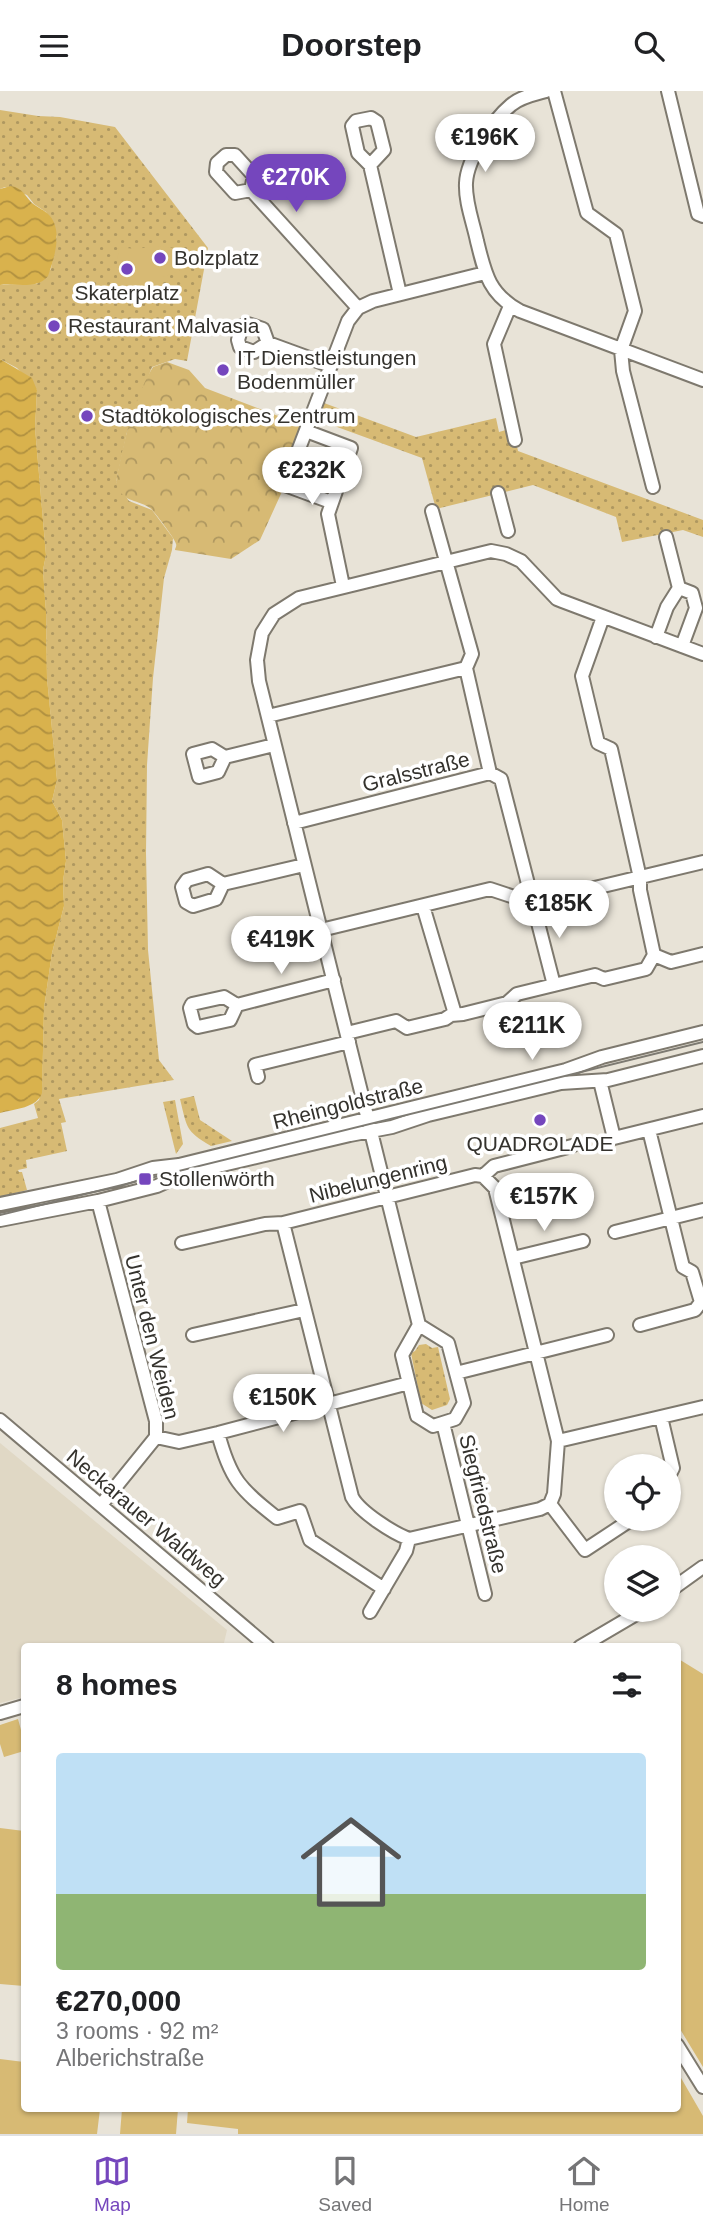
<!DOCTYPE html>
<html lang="en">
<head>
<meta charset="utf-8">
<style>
  :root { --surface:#fff; --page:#f6f6f6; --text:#202124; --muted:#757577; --line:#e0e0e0; --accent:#7546bd }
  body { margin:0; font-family:Arial,sans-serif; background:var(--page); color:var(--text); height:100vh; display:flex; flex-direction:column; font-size:26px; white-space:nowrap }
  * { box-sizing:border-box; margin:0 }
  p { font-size:23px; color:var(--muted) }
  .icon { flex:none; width:38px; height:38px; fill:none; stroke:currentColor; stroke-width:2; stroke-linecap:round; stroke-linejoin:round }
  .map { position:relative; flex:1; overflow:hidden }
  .drawer { position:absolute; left:21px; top:1552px; width:660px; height:469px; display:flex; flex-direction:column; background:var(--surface); border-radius:7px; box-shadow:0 2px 5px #0004 }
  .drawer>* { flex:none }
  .fabs { position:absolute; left:604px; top:1363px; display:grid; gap:14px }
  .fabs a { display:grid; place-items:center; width:77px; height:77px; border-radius:50%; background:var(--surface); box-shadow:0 2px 5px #0004; font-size:35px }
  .price { position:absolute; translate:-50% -60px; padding:0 16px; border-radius:24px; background:#fff; color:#222; font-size:23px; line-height:46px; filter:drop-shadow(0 2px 4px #0008) }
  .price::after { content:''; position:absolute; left:50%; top:42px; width:21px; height:16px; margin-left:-10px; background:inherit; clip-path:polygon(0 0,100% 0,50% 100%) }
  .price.current { background:var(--accent); color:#fff }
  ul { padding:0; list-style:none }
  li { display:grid; align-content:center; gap:14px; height:371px; padding:0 35px }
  li span { display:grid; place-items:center; height:217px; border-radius:7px; color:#555 }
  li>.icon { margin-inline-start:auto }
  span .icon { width:126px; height:126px; fill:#fffc; stroke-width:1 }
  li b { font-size:30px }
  h2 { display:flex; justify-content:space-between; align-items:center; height:84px; padding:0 35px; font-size:30px }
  header { display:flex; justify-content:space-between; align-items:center; height:91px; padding:0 35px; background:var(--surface); font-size:32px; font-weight:800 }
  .menu { display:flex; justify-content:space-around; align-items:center; height:98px; border-top:2px solid var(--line); background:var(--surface); font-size:19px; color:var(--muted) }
  .menu a { display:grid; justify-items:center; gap:4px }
  .menu .current { color:var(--accent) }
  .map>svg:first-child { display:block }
  .built { fill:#e0d8c5 }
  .grass { fill:url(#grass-dots) }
  .forest { fill:url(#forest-crowns) }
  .garden { fill:#d7ba74 }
  .water { fill:url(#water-waves) }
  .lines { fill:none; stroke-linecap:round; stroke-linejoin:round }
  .minor-casing { stroke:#7e796e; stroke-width:16 }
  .minor { stroke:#fff; stroke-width:12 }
  .tram { stroke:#7d7a72; stroke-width:2 }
  .poi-dot { fill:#7546bd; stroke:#fff; stroke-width:2.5 }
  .labels { text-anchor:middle; stroke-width:7; stroke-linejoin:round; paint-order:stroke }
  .poi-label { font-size:21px; fill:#34322d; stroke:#fff; text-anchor:start }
  .street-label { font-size:21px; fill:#34322d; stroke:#fff }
</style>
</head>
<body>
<header><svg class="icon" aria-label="menu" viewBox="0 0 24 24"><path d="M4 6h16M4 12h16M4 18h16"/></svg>Doorstep<svg class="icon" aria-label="search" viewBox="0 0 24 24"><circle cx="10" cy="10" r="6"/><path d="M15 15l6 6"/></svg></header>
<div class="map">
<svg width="703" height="2043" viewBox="0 0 703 2043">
  <defs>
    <pattern id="grass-dots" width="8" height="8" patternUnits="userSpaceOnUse" patternTransform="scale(1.75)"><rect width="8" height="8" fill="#d7ba74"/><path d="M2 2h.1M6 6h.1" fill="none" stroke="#af9860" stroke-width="1.8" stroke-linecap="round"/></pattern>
    <pattern id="forest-crowns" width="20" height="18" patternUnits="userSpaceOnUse" patternTransform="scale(1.75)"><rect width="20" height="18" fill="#d7ba74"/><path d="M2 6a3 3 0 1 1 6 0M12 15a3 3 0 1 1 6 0" fill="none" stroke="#af9860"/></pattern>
    <pattern id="water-waves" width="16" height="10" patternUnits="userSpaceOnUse" patternTransform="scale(1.75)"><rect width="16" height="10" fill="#d9b24d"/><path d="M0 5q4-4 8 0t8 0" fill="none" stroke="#b19140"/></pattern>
  </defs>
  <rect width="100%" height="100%" fill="#e8e3d7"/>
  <path class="built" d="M0,1352L227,1539L223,1556H24V1606L0,1612Z"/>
  <path class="grass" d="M0,19L38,25L60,26L115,36L208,157L187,270L175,268L152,276L127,341L116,391L129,410L152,419L173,447L172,459L164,487L153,587L147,674L146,762L148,859L159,969L174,989L59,1008L66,1031L61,1032L67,1060L26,1069L27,1077L18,1079L19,1081H22L27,1099L0,1106V1037L38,1027L34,1013L39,1009L42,997L44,917L52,862L64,815L63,790L66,770L62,729L52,710L57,689L47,587L46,521L43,479L46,464L35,337L37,299L17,277L0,268V194L37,193L51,178L57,146L46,121L34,113L27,104L5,96L0,98Z
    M324,312L416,346L496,327L499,341L513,337L518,360L703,429V446L683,439L622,451L616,426L533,394L436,418L422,367L318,329Z
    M194,1005L200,1029L232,1050L211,1055C185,1040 187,1036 180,1008Z
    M175,1009L183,1053L176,1063L163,1011Z
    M426,1253L432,1257L438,1256L450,1308L447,1314L432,1319L421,1312L411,1262L415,1260L419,1254Z"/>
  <path class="forest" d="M167,271L189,279L205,297L307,336L285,394L260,449L231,468L175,459C175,457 177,455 176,453C176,449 154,420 150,417C135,407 121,412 116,391C124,351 132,311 153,276Z"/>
  <path class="garden" d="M158,155L184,158L185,178L159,187V189L122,198L116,182L119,156L135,158Z
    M677,1567L703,1583V1976L677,1933Z
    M18,1628L24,1650V1660L4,1666L0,1653V1634Z
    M0,1737L24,1740V1895L0,1893Z
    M0,1968L24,1971V2018H100L97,2043H0Z
    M677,1980L703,2025V2043H238V2038L187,2032L188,2018H677Z
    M122,2018H178L176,2043H120Z"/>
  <path class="water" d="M11,95C23,97 24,104 32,112C38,117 45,119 50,125C63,141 54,168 48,185C37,199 16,192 0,194V98Z
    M0,268L32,287L37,299L35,337L46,464L43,479L46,521L47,587L57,689L52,710L62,729L66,770L63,790L64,815L52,862L44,917L42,1002C37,1017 15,1018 0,1022Z"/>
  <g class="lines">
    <g class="minor-casing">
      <path id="minor" d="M546,0C535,3 520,6 511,14C493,29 467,68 466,92C465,111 473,131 477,150C485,183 489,203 520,220L703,289
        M554,0L587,122L616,143L635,220L621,259L623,280L653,396
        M668,0L698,123L703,125
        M370,74L384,59L377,31L371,27L356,30L352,35L358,62L370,74L400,203
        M251,99L235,102L216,81L217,72L226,64H235L254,85L251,99L358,217
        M510,215L494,253L515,349
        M268,252L263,238L248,233L242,235L238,249L240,256L254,261L268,252L331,275
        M306,340L351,357L328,423L343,495
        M498,402L508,440
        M331,411L285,394L348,230L358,217L373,210L485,182
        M432,420L472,563L466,577
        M679,497L692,502L696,517L682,555
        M603,526L582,585L598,652L611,658L640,787V799L654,864
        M656,546L667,516L679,497L666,446
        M268,625L466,577L490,682L294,732
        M225,666L218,681L199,686L193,663L212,658L225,666L274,654
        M490,682L501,688L554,894
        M223,793L216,808L193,815L186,811L182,796L187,789L208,783L223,793L304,774
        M423,815L455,923
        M321,839L490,798L532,812L703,771
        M654,864L671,871L703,863
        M237,914L230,929L198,936L194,933L190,917L192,913L224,906L237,914L334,889
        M347,942L396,930L407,937L445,928L451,924L463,923L507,912L517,903L595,884L604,888L646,878L654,864
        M258,986L255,974L349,951
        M600,990L614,1047L703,1025
        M475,1084L483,1085L495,1097L558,1350L554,1403L550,1413L540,1418L409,1448C393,1442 360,1421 352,1406L283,1132Z
        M483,1085L494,1075L572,1055
        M98,1110L156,1330V1346L101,1414
        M0,1113L117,1089L153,1077L179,1074L566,979L602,966L703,941
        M0,1129L98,1110L157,1095L184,1083L350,1044L392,1036L428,1024L561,992L608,989L703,965
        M615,1141L703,1119
        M182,1152L265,1133L283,1132
        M513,1167L583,1150
        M419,1234L448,1252L464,1312L455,1328L433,1335L417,1325L402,1264L419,1234L259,590L257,569L262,542L274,523L299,507L491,460L506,463L521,470L557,508L562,510L703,563
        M640,1234L695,1219L701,1211L692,1181L683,1176L649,1039
        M193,1244L304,1219
        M456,1282L607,1244
        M661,1326L673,1377L668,1387
        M0,1329L268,1556
        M443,1332L485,1503
        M218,1342C230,1388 240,1398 277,1427L300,1420L310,1449L384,1498
        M156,1346L179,1351L218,1342L409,1292
        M558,1350L703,1316
        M550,1413L585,1459L632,1428
        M668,1501L703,1476
        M370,1521L406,1460L409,1448
        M580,1556L643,1519
        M0,1622L24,1615
        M677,1954L703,1996"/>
    </g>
    <use href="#minor" class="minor"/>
    <path class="tram" d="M0,1124L703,951"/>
  </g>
  <g class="poi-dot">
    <circle cx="160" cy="167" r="7"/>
    <circle cx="127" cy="178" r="7"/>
    <circle cx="54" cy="235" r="7"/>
    <circle cx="223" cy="279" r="7"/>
    <circle cx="87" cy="325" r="7"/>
    <circle cx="540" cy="1029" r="7"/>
    <rect x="138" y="1081" width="14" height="14" rx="3.5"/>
  </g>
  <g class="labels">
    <g class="poi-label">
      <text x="174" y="174">Bolzplatz</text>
      <text x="127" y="209" text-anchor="middle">Skaterplatz</text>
      <text x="68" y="242">Restaurant Malvasia</text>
      <text x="237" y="274">IT Dienstleistungen<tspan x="237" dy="24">Bodenmüller</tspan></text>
      <text x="101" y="332">Stadtökologisches Zentrum</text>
      <text x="540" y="1060" text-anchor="middle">QUADROLADE</text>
      <text x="159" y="1095">Stollenwörth</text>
    </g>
    <g class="street-label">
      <text transform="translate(416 681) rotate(-14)" y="7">Gralsstraße</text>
      <text transform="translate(348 1013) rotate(-14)" y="7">Rheingoldstraße</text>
      <text transform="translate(378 1088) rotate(-14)" y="7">Nibelungenring</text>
      <text transform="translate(152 1246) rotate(76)" y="7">Unter den Weiden</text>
      <text transform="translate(483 1413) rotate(76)" y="7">Siegfriedstraße</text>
      <text transform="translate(146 1427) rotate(40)" y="7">Neckarauer Waldweg</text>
    </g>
  </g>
</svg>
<div class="fabs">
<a><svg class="icon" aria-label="locate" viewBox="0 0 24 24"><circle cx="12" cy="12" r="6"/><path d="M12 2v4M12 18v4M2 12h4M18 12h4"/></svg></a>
<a><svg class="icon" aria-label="layers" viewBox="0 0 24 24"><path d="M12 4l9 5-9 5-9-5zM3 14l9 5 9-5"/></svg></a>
</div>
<b class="price" style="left:485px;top:83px">€196K</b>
<b class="price current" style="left:296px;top:123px">€270K</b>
<b class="price" style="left:312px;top:416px">€232K</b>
<b class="price" style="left:559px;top:849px">€185K</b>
<b class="price" style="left:281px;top:885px">€419K</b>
<b class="price" style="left:532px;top:971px">€211K</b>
<b class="price" style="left:544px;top:1142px">€157K</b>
<b class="price" style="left:283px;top:1343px">€150K</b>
<section class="drawer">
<h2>8 homes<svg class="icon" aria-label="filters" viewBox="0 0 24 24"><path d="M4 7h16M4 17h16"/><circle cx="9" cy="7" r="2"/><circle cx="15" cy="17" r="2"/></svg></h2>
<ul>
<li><span style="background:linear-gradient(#bfe0f5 65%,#8fb573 0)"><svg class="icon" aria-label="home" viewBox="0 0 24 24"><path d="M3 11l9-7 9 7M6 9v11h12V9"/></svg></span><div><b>€270,000</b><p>3 rooms · 92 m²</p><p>Alberichstraße</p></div></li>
</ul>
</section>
</div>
<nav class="menu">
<a class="current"><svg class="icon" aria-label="map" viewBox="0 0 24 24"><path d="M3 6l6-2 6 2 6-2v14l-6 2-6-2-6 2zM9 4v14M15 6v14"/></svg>Map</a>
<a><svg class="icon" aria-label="saved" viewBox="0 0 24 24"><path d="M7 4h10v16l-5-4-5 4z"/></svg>Saved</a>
<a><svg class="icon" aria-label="home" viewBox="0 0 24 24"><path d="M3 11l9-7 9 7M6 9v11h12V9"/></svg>Home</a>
</nav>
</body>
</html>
